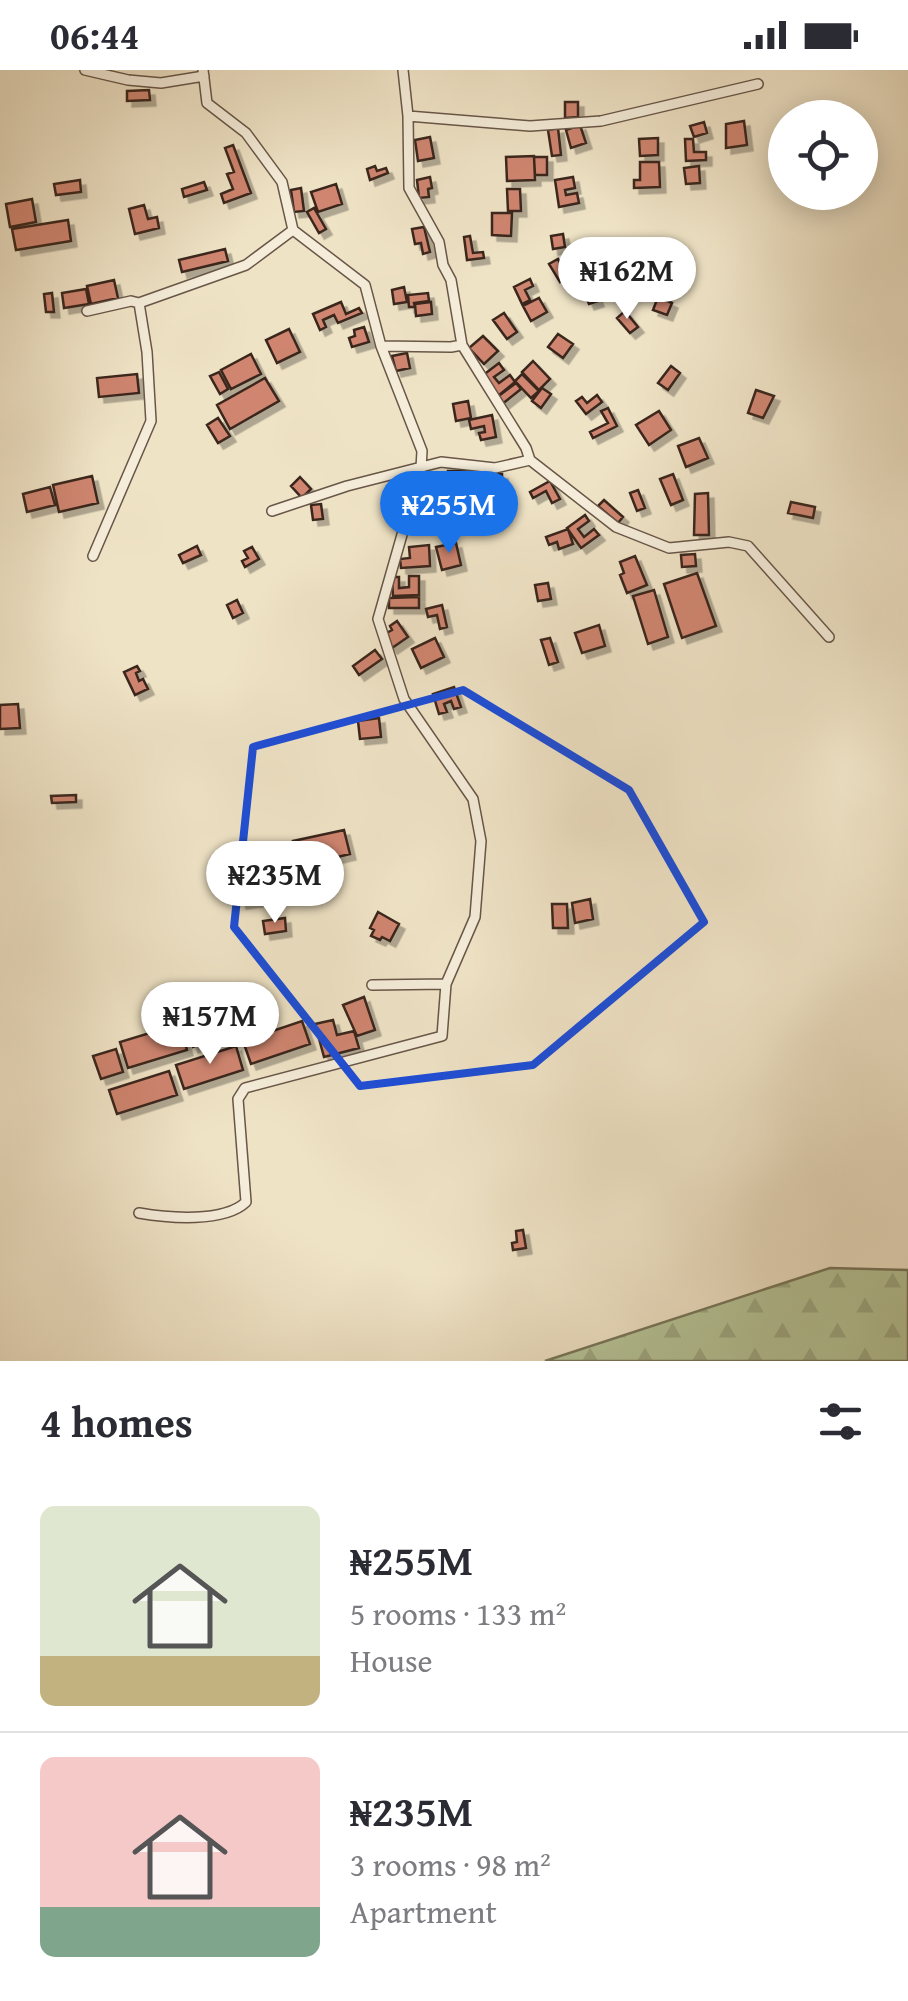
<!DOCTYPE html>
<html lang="en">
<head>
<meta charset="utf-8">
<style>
  :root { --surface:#fff; --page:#f7f7f7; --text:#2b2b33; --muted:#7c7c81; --line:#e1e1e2; --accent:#1a73e8 }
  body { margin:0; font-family:"Gentium Book Plus",serif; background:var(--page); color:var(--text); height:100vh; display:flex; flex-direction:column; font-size:38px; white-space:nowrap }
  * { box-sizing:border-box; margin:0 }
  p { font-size:32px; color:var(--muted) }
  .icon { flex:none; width:55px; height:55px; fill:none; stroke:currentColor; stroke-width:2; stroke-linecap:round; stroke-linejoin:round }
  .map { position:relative; height:1291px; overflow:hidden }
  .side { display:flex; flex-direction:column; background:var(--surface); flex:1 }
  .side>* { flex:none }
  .fabs { position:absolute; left:768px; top:30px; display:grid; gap:20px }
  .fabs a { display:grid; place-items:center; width:110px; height:110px; border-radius:50%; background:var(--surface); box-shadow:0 5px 25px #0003; font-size:50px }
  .price { position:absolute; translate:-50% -85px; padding:0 22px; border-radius:35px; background:#fff; color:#222; font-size:32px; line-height:65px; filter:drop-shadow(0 2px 5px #0008) }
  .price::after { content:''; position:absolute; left:50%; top:60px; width:30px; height:22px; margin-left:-15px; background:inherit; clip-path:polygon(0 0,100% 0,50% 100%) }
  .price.on { background:var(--accent); color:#fff }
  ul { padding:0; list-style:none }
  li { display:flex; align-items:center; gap:30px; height:250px; padding:0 40px }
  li+li { border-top:2px solid var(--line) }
  li span { display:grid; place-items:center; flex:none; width:280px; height:200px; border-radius:15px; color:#555 }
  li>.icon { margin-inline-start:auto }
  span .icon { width:120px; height:120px; fill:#fffc; stroke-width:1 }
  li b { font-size:42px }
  h2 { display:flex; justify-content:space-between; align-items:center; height:120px; padding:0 40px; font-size:42px }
  .status { display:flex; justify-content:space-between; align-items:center; height:70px; padding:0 50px; background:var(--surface); direction:ltr }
  .status svg { height:28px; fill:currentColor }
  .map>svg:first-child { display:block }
  .forest { fill:url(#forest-firs); stroke:#78765b; stroke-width:2.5 }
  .building { fill:#cf8570; stroke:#3b271e; stroke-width:2.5; filter:url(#shadow) }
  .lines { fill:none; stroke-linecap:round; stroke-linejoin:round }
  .minor-casing { stroke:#685648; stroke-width:12 }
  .minor { stroke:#f5edda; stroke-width:9 }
  .marked { fill:none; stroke:#1d4ed8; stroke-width:8; stroke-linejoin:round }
</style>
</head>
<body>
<div class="status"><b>06:44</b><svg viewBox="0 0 49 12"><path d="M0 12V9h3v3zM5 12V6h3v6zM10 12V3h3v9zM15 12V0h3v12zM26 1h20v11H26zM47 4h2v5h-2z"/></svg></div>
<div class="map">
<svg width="908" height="1291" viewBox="0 0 908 1291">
  <defs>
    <pattern id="forest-firs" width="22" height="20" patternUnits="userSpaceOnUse" patternTransform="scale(2.5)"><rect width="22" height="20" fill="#b5c498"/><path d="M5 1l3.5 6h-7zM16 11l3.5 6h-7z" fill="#9da883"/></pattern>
    <filter id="shadow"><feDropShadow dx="5.5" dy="5.5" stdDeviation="0" flood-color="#0004"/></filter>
  </defs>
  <rect width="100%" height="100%" fill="#efe3c6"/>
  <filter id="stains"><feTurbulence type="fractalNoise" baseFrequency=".002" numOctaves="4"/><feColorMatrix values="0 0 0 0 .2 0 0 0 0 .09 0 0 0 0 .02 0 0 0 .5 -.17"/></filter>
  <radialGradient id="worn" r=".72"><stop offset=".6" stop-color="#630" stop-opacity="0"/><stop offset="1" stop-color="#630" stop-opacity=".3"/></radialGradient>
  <path class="forest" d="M830,1198L908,1200V1291H545Z"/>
  <path class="building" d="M149,20L150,30L127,31V21Z
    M565,32H578V47L565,48Z
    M744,51L747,75L726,78V54Z
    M704,52L707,63L694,67L690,56Z
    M580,55L586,73L571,78L566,60Z
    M558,58L561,85L552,86L548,60Z
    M430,67L434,88L418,91L415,70Z
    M658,68V85L640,86L639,69Z
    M685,69H693L694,82H706V90L686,91Z
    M233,75L251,123L224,133L221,124L233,119L227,104L234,102L225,78Z
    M534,86L535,110L507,111L506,87Z
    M534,87H547V105H535Z
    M640,92H659L660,117L634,118V110H640Z
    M375,96L377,101L386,98L388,103L370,110L367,99Z
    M699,96L700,113L686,114L684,98Z
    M430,107L432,118L428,119L429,127L419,128L417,110Z
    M573,107L575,118L565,120L566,125L577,123L579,133L559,137L555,110Z
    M80,110L81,122L56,125L54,114Z
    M204,112L207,120L184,127L182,119Z
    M336,114L342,134L318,142L311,122Z
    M301,118L304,141L294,142L291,120Z
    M507,119H520L521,141H508Z
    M32,129L36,152L10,157L6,134Z
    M144,135L148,149L157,147L159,158L135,164L129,139Z
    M314,138L326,159L319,163L307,142Z
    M492,143H512L511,166L492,165Z
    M68,150L71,171L16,180L12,159Z
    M424,157L430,182L423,184L421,173L415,174L412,159Z
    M563,164L565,177L553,179L551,166Z
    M470,166L473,183L483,182L484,188L467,190L464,167Z
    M225,179L228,191L182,202L179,190Z
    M570,187L578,201L560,212L549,194L558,189L560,193Z
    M530,209L533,216L525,220L530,230L522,234L514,217Z
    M114,210L118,228L91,234L87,216Z
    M590,211L598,231L589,234L581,214Z
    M404,217L407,232L394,234L392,220Z
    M86,219L89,234L64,238L62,223Z
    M52,223L54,242H46L44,224Z
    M428,223L429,231L414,233L415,237H409L408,225Z
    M658,227L672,233L667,245L653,240Z
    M539,228L547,242L531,251L523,236Z
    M341,232L346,244L359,238L362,243L338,253L334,245L323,250L326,257L320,260L313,244Z
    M431,232L432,244L416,246L415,234Z
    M625,241L638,257L630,263L617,248Z
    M504,243L517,262L507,269L493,250Z
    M364,257L369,272L352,277L349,268L355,266L354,260Z
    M289,259L300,282L277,293L266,270Z
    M558,264L573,274L563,288L548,277Z
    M483,266L498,281L484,294L469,278Z
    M407,283L410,298L396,301L392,286Z
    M251,284L261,304L231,319L221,300Z
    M533,291L550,309L539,320L522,302Z
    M499,293L504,300L494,307L499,313L510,305L515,312L498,326L482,306Z
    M671,296L680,303L668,320L658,313Z
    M219,302L228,319L220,324L210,306Z
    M137,304L139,323L99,327L97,308Z
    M522,304L539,321L531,328L515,311Z
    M265,308L279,331L230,359L217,335Z
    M516,313L521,319L501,335L496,328Z
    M542,318L551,324L541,338L532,331Z
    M756,320L774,326L763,348L748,343Z
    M597,325L602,332L586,344L576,331L582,327L587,333Z
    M468,331L471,348L456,351L453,334Z
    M608,338L617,356L593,368L590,362L608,353L601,341Z
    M659,341L671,360L649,375L636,355Z
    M492,345L496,367L481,370L479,363L485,362L484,356L471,359L469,350Z
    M218,348L230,366L218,373L207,355Z
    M699,368L708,388L686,397L678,376Z
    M448,401H466L467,419H448Z
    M480,404H502V424L481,425Z
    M673,404L683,430L671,435L660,409Z
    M92,406L98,433L59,442L53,415Z
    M300,407L311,419L302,428L291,416Z
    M550,411L560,429L552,433L546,421L533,428L530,422Z
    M50,417L55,435L27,442L23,424Z
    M638,420L645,438L637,441L630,423Z
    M708,423L709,465H694L695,424Z
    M604,430L623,447L618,453L598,436Z
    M437,431L438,444L418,445L417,432Z
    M791,432L815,437L813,448L788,443Z
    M321,434L323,449L313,450L311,435Z
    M585,445L589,451L578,459L584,467L594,459L599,465L581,478L567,458Z
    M568,459L573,474L559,479L557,472L549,475L546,467Z
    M456,473L461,495L442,500L436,477Z
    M429,475L430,496L401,498L400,489L410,488L409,477Z
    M197,476L201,485L183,493L179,485Z
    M252,477L259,489L245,497L242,491L248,488L244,481Z
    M695,484L696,496L682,497L681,485Z
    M635,486L647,515L627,523L620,505L624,503L620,492Z
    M697,503L716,556L682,568L664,514Z
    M409,506H419V525L393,526L392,507H399V518L409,517Z
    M548,513L551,529L538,531L535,515Z
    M654,520L668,567L648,574L633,526Z
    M419,527V538H389V528Z
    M237,530L243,543L233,548L227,535Z
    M442,535L447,557L440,559L437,545L428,547L426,539Z
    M397,551L408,567L392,578L383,565L392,560L390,556Z
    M599,555L605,576L582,583L575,563Z
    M435,568L444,587L421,598L412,579Z
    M550,568L558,592L549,595L541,570Z
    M375,580L382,589L359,605L353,596Z
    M137,596L140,601L136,603L139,611L143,609L148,619L135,625L124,602Z
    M454,617L461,637L454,639L451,631L444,634L447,642L439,644L433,624Z
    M18,634L20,658L0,659V635Z
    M379,648L381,667L360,669L358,651Z
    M76,725V732L52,733L51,726Z
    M344,760L350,784L299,796L293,771Z
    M278,801L281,828L241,833L237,807Z
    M306,806L311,821L300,825L294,811Z
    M590,829L593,849L575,853L572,833Z
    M552,834H567L568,858H553Z
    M378,842L399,854L390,871L382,867L380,870L371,866L374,860L370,858Z
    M285,848L286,861L265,864L263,851Z
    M265,921L271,940L255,945L249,927Z
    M364,927L375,960L357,966L343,935Z
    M241,930L250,956L193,977L184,951Z
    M333,950L337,965L354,961L359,978L324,987L315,954Z
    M302,951L310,974L251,994L243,971Z
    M179,954L187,980L128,998L120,972Z
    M236,976L243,1000L184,1019L176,995Z
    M116,979L123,1002L101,1009L93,986Z
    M169,1001L177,1025L117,1044L109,1020Z
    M523,1160L526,1178L513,1180L512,1173L517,1172L516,1161Z"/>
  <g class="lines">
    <g class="minor-casing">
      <path id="minor" d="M85,0L128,10L161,13L204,6
        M403,0L408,46L409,118L439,172L443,195L451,210L462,275L526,378L530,390L616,457L669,478L729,472L748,476L829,567
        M408,46L530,56L601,51L758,14
        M87,241L131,231L139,233L246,195L293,160
        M381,276L451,277L462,275
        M272,441L347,416L441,392L495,398L530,390
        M93,486L151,351L147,282L139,233
        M372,915L446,914
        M139,1143C168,1148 224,1153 246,1132L238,1029L245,1018L442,966L446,914L475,847L481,771L473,729L404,629L378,549L421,398L422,381L381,276L365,215L293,160L282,112L246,63L207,33L203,0"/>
    </g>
    <use href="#minor" class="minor"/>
  </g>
  <path class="marked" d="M463,620L629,720L704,852L533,995L360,1016L234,857L253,677Z"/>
  <rect width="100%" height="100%" filter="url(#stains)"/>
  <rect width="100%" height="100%" fill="url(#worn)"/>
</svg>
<div class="fabs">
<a><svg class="icon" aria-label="locate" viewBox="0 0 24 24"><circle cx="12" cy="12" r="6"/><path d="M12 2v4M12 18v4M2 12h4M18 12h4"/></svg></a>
</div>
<b class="price" style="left:627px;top:252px">₦162M</b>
<b class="price on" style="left:449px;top:486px">₦255M</b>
<b class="price" style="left:275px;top:856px">₦235M</b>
<b class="price" style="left:210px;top:997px">₦157M</b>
</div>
<section class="side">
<h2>4 homes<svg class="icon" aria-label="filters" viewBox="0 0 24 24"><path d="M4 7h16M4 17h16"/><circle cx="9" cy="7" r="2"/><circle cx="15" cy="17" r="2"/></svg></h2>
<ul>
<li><span style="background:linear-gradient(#dfe7d0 75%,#c2b280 0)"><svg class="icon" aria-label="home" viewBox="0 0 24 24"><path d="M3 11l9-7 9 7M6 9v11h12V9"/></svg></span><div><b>₦255M</b><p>5 rooms · 133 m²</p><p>House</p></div></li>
<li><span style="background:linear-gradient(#f6c9c9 75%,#7fa58c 0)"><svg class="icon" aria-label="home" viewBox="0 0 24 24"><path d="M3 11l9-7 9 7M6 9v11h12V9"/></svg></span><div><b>₦235M</b><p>3 rooms · 98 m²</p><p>Apartment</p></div></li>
</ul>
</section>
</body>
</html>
